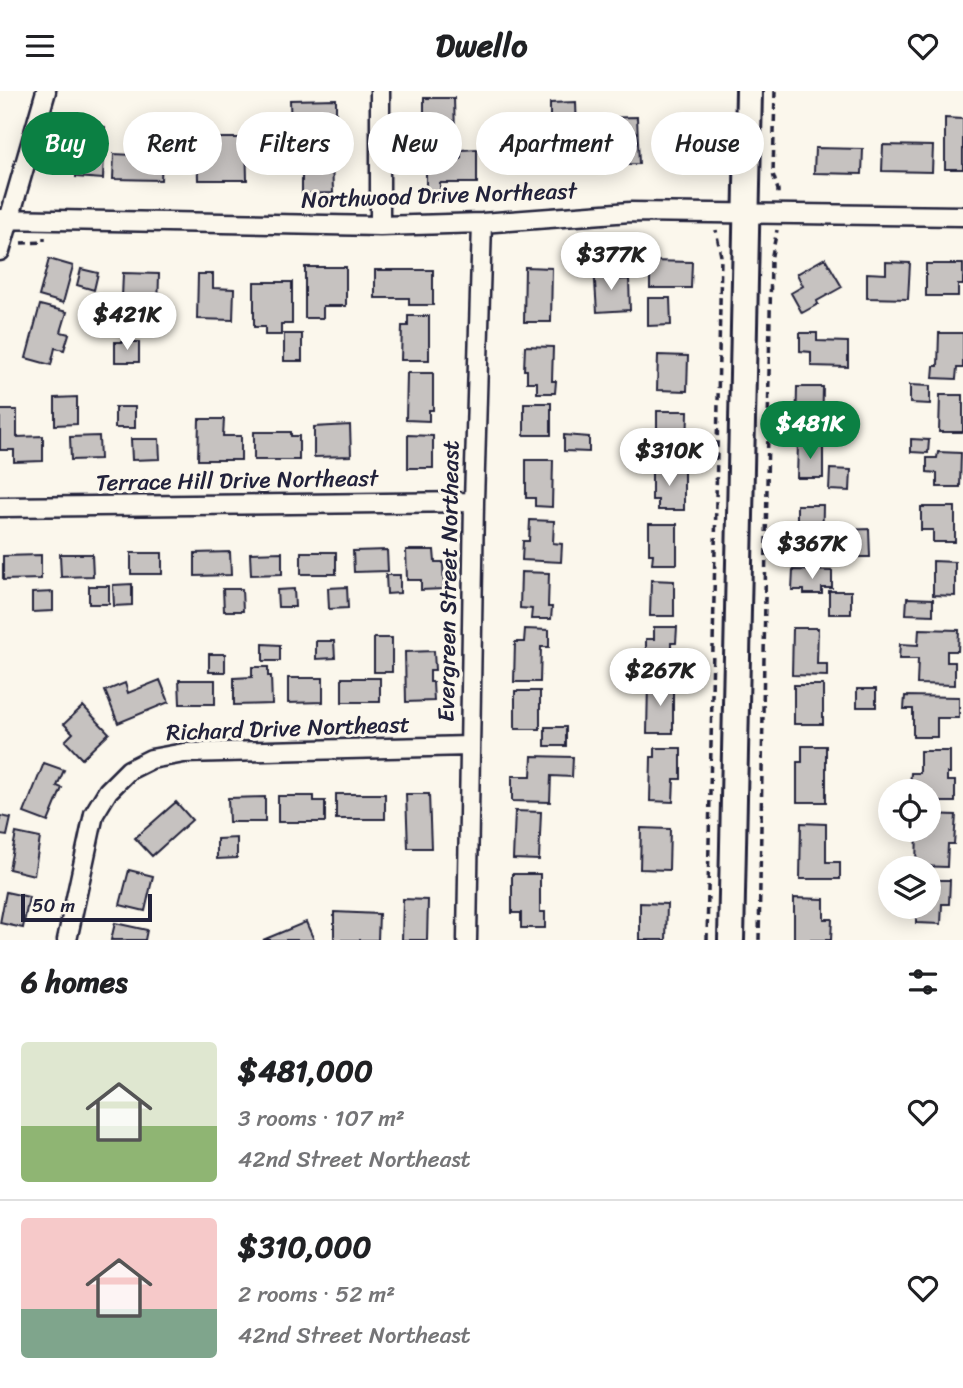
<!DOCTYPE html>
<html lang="en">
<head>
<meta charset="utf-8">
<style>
  :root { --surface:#fff; --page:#f2f2f2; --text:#202124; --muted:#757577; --line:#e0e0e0; --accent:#0b8043 }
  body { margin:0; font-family:Sriracha,sans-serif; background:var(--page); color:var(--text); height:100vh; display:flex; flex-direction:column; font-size:26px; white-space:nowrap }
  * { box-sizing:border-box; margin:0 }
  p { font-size:23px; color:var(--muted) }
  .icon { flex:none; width:38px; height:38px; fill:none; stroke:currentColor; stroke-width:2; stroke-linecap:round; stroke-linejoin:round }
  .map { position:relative; height:849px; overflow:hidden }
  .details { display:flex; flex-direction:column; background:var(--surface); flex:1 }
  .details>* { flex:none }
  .guide { position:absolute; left:21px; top:21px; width:922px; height:63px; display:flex; gap:14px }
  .buttons { position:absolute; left:878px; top:688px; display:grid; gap:14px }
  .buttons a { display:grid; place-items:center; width:63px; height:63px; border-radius:50%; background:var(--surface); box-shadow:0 4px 18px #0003; font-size:35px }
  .scale { position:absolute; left:21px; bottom:18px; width:131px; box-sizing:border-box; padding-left:7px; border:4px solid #22223b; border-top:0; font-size:19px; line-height:24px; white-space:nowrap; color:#22223b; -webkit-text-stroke:5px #fbf7ec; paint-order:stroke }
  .price { position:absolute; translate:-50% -60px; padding:0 16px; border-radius:24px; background:#fff; color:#222; font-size:23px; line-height:46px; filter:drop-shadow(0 2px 4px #0008) }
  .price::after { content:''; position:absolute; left:50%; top:42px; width:21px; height:16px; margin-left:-10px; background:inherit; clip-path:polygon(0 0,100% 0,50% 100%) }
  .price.selected { background:var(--accent); color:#fff }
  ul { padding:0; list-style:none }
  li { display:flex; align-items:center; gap:21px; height:175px; padding:0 21px }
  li+li { border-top:2px solid var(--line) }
  li span { display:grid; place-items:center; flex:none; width:196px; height:140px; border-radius:7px; color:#555 }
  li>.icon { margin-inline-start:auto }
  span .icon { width:84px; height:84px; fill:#fffc; stroke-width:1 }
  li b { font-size:30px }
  h2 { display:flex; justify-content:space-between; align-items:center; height:84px; padding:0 21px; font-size:30px }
  .chip { padding:0 24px; border-radius:32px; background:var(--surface); box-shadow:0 4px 18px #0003; font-size:24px; line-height:63px }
  .chip.selected { background:var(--accent); color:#fff }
  header { display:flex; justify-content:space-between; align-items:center; height:91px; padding:0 21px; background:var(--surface); font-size:32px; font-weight:700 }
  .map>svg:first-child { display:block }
  .building { fill:#c6c2c0; stroke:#22223b; stroke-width:2 }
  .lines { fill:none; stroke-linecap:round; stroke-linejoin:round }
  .minor-casing { stroke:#22223b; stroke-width:23 }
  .secondary-casing { stroke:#22223b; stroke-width:30 }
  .path { stroke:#22223b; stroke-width:3.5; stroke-dasharray:7 5; stroke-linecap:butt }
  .minor { stroke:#fbf7ec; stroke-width:18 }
  .secondary { stroke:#fbf7ec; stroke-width:24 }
  .labels { text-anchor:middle; stroke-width:6; stroke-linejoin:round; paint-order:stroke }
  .street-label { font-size:23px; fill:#22223b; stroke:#fbf7ec }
</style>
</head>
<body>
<header><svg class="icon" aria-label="menu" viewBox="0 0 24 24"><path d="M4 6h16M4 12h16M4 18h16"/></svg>Dwello<svg class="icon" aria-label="heart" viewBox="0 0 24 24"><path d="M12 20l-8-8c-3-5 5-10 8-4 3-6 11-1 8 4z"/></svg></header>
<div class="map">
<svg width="963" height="849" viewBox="0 0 963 849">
  <rect width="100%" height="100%" fill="#fbf7ec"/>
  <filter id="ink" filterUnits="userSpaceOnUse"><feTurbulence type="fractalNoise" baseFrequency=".0143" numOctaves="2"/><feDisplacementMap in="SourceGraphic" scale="14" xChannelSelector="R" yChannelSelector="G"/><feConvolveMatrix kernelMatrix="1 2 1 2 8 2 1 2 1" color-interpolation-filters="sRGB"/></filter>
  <g filter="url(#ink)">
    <path class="building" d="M424,7H454L455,44L424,45Z
      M336,8V40H324V51L299,52V40H291L290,9Z
      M576,11L577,41L553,42L554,80H532V61L513,62L512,34H529V27H550V12Z
      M670,25L702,26V62L655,61V44H670Z
      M637,26L639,73L606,74V61H594L593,27Z
      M945,27L963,28V78H945Z
      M67,34L105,36L103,88L76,86V74L65,73Z
      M197,47H246L247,89H198Z
      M134,48H151V65L162,66L161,89L113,88L114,63L133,64Z
      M883,54L933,55L932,81L882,80Z
      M815,57L863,58L862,83L814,82Z
      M477,58V92H440V109H426V69L461,68V59Z
      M302,65H332L333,102L302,103Z
      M825,167L842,196L817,210L818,213L802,222L791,202L803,195L797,183Z
      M49,168L73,175L63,212L39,205Z
      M650,170L692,171L691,197H650Z
      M886,171L910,172L908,208L867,207V182L886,183Z
      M926,173H963V194H958V205H926Z
      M609,175V189L629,188L630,219L597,221L594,176Z
      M305,176H346V215H323V227H305Z
      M525,176L552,177L551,231H524Z
      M81,178L98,182L94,199L77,194Z
      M375,179H433V214H409V207H375Z
      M123,182L159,183L158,219H126V207H122Z
      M198,183H213V197L234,198L233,229L197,228Z
      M254,191H292V233H281V244H265V236H254Z
      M648,207H670L671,234L648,235Z
      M40,214L67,221L61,241L69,243L64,259L55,257L51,274L26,267Z
      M408,225H429V269H401L402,235H408Z
      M800,242H817V250L848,251V276L811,275V261L800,260Z
      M939,242H963V277H957L956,288L933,287L934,275H938Z
      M284,243H302V270H284Z
      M115,251H139V271H115Z
      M525,255L553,256L552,290H556L555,302H537V291H527V279H524Z
      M658,264L688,265L687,300L657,299Z
      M407,282H433V319H429V330L406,329Z
      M910,294L930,295V313L910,312Z
      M797,296H823L822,344H796Z
      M940,304H963V341H939Z
      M77,306V333L55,334V307Z
      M524,312H551V344H524Z
      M115,316H135V337H115Z
      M0,319H17V346L43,345V370L14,371V359H0Z
      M657,320H688L687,362H662L663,352H657Z
      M199,328H224L223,345H241V369H198Z
      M350,334L351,365L314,366V336Z
      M254,341H291V345H299V369H254Z
      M408,344L433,345V377H408Z
      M564,344L589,346V361L564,360Z
      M99,345L100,368L71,369L70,346Z
      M131,348H159L160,368L132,369Z
      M911,348L929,349L928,362L911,361Z
      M798,352H823V387H797Z
      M938,361L961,362L960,396H937V382L927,381V367H937Z
      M526,369H553L552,416L535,415V407H526Z
      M652,377H684V419H658V409H652Z
      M830,378L851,379L850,400L829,399Z
      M797,414H823L822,462L797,461Z
      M921,416H955V451H933V439H921Z
      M530,429L554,430L553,452L562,453L561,471L522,469L523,450H529Z
      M649,433H677V473H652L653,463H649Z
      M869,438L870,466H844V439Z
      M387,459L388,480L354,481L353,460Z
      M406,459H434L435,471H443L444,498L421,499V489H407Z
      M230,461L231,484L195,485V462Z
      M282,461V483L251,484L250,462Z
      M301,461H336V483H301Z
      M131,462H162V483H131Z
      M60,463H92L93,485L61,486Z
      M41,464V488L3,489V465Z
      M933,470L955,471V505L933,504Z
      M793,479L832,480V497H822V503H804V499H792Z
      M521,481L549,482L548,516H552L551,528H531L532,518L520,517Z
      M386,484H400V502L387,503Z
      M651,489L674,490V525H650Z
      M132,493V514L114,515L113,494Z
      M89,495H109V513H89Z
      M347,496L348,517L329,518L328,497Z
      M223,498H242L243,520H224Z
      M294,498L295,516H278L277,499Z
      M829,500H851V523H829Z
      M53,501V520L32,521V502Z
      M907,507L933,508V524L906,523Z
      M654,536H677L676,552H671V583H646V548H654Z
      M793,537H818L817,573H827V585L792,584Z
      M525,538L549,539V556H541L540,591H514L515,551H524Z
      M919,538L959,539L958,560H947V571H955V594L917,593L918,568H899L900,553L918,554Z
      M374,547H392V581H374Z
      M316,550H334L335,567L316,568Z
      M263,553L280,554V570H263Z
      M434,560L435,579H430V591H433L434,610L406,611L405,561Z
      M209,563H225V581H209Z
      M252,576H268V585H271L272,613L234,614V587L252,586Z
      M288,587H323V611L288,612Z
      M342,587H380V611H342Z
      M160,589L169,611L118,632L105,600L125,592L128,602Z
      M179,589H215V613H180Z
      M648,591H673V642H647Z
      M794,594H823V633H794Z
      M857,598H876V616H857Z
      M515,600H540V638H515Z
      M905,605L959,606V627H937V646H913V618H904Z
      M83,615L109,642L82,668L65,650L73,642L64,633Z
      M545,636H566V655H545Z
      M802,655H826V711H797V671H802Z
      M655,657H681V688H674L673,711L650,710L651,666H655Z
      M920,660H950V682H947V690H955V711H929V700H920V696H910L911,682H920Z
      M532,665L573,666L572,686L551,685L550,711L512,710V685H531Z
      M44,672L64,679L57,695L62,697L48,731L24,722Z
      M336,703H385V728H336Z
      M406,703H429L431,757H408Z
      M278,705H314V710H325V731H278Z
      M265,706V731H229L228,707Z
      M176,711L192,729L152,765L135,747Z
      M515,720L541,721L539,769L513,768Z
      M929,723L956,724L954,753H948L947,776L916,775L917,738H929Z
      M0,725L11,727L7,745L0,744Z
      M801,732L826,733V771H840V788H800Z
      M641,737L670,738L669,779L640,778Z
      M16,742L40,747L34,784L9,778Z
      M237,747V767L217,768V748Z
      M129,779L153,785L145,820L120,814Z
      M512,783H540V821H545V837H521V822H512Z
      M929,789H950L949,813H942L941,833L916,832V816H929Z
      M6,801L29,806L23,837L0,832Z
      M794,807L824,808V828H832L831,849H794Z
      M403,808L428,809L427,849H402Z
      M640,812L667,813L666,849H640Z
      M334,821L379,823L378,849H334Z
      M306,831L314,849H263Z
      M115,832L147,839L145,849H111Z"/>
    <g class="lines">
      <g class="minor-casing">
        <path id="minor" d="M380,0V135
          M0,128L380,135L482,132L630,121L963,125
          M0,160L46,0
          M0,416L474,411
          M67,849L94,723L108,700L129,679L151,668L184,662L469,655
          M467,849L474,411L482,132"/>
      </g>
      <g class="secondary-casing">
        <path id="secondary" d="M731,849L749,0"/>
      </g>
      <path class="path" d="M775,0L773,83L778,99V107
        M21,152L44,151V146
        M707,849L721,165L716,139
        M759,849L771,169L777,139"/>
      <use href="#minor" class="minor"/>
      <use href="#secondary" class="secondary"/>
    </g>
  </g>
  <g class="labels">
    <g class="street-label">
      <text transform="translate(439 104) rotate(-2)" y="8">Northwood Drive Northeast</text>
      <text transform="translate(237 389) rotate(-1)" y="8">Terrace Hill Drive Northeast</text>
      <text transform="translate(448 490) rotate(-89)" y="8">Evergreen Street Northeast</text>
      <text transform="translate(288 637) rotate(-2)" y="8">Richard Drive Northeast</text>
    </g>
  </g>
</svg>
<div class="buttons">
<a><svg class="icon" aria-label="locate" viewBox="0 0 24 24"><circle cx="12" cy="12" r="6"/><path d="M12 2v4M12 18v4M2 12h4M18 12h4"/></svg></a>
<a><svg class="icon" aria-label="layers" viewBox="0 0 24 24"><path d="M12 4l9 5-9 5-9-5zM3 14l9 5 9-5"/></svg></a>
</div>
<div class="scale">50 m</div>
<b class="price" style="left:611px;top:201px">$377K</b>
<b class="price" style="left:127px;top:261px">$421K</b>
<b class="price selected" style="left:810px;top:370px">$481K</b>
<b class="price" style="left:669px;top:397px">$310K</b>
<b class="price" style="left:812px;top:490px">$367K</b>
<b class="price" style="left:660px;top:617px">$267K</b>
<div class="guide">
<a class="chip selected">Buy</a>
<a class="chip">Rent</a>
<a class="chip">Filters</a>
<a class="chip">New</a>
<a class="chip">Apartment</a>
<a class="chip">House</a>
</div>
</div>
<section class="details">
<h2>6 homes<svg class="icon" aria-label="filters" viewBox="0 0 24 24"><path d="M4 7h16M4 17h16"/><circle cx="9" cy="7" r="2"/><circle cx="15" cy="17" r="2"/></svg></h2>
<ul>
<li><span style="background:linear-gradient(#dfe7d0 60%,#8fb573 0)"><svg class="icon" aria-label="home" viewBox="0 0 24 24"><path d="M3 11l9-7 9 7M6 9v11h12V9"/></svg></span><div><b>$481,000</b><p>3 rooms · 107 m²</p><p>42nd Street Northeast</p></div><svg class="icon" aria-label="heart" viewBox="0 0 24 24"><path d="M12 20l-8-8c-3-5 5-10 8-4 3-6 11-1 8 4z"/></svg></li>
<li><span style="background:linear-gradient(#f6c9c9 65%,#7fa58c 0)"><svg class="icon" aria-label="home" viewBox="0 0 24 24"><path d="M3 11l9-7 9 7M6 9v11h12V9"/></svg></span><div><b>$310,000</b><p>2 rooms · 52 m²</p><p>42nd Street Northeast</p></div><svg class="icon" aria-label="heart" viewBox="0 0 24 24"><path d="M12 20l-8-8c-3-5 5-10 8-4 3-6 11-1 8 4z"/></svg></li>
</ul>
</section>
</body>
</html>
